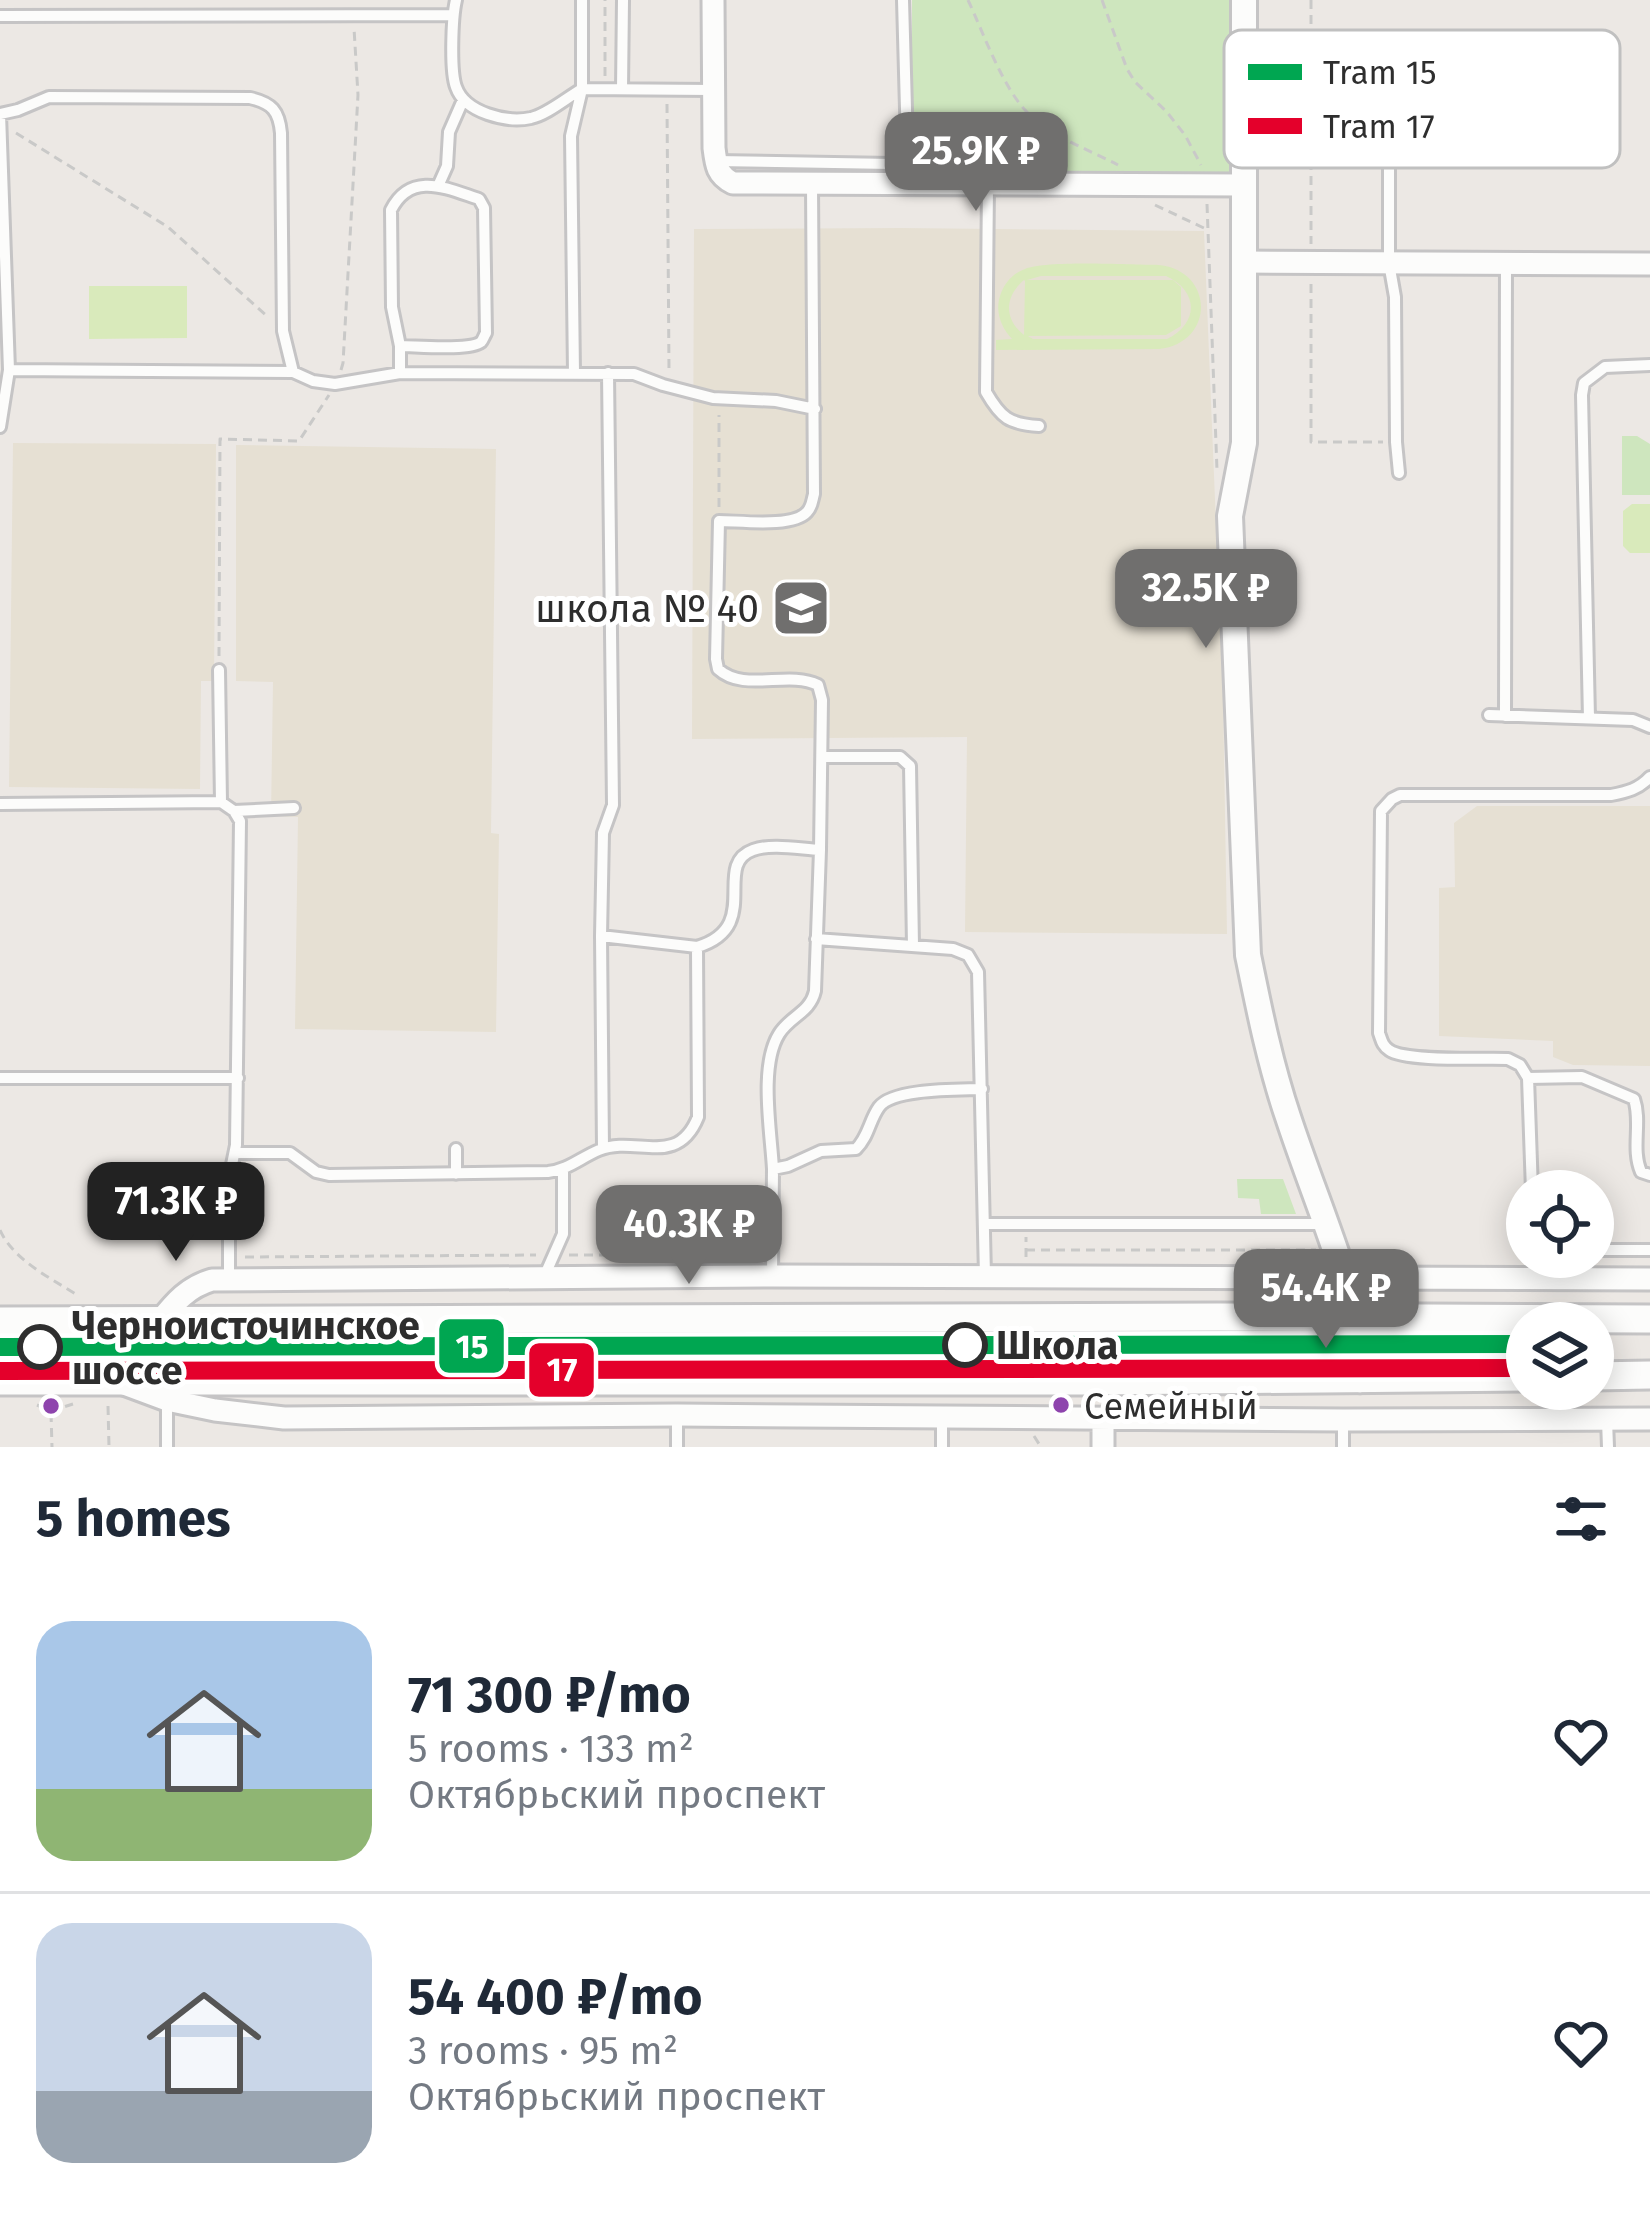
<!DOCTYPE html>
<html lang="en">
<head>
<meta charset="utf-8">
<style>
  :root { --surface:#fff; --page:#f2f2f3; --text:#1f2937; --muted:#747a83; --line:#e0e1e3; --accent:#706f6e }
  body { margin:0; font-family:"Fira Sans",sans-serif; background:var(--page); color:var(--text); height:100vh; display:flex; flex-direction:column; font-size:45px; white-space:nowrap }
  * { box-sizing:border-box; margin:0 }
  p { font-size:39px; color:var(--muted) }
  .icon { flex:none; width:66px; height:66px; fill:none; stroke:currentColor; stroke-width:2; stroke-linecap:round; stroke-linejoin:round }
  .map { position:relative; height:1447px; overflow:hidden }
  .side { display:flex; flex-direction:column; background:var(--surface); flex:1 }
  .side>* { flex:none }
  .controls { position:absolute; left:1506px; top:1170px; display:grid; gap:24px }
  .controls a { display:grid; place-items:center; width:108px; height:108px; border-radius:50%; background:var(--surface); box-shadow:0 6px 30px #0003; font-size:60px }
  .price { position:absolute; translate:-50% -102px; padding:0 27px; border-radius:24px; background:var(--accent); color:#fff; font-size:39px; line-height:78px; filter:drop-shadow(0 3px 6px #0008) }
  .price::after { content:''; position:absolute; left:50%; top:72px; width:36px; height:27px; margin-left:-18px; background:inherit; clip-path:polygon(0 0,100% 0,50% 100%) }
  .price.selected { background:#222; color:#fff }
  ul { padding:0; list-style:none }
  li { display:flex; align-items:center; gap:36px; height:300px; padding:0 36px }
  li+li { border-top:3px solid var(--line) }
  li span { display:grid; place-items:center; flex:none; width:336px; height:240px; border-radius:36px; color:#555 }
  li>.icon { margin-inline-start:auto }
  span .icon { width:144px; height:144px; fill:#fffc; stroke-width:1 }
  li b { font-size:51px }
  h2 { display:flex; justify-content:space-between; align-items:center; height:144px; padding:0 36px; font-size:51px }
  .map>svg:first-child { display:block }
  .education { fill:#e6e0d3 }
  .green { fill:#cee6be }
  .pitch { fill:#d9eabb; fill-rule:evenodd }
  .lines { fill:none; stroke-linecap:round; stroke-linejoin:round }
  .service-casing { stroke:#c5c4c5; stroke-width:16 }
  .minor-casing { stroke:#c5c4c5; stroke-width:27 }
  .tertiary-casing { stroke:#c5c4c5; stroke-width:30 }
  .secondary-casing { stroke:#c5c4c5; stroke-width:33 }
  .path { stroke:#c9c9c8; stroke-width:3; stroke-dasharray:9 6; stroke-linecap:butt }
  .service { stroke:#fcfcfb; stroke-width:10 }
  .minor { stroke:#fcfcfb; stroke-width:21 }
  .tertiary { stroke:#fcfcfb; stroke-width:24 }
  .secondary { stroke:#fcfcfb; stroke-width:27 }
  .tram-1-casing { stroke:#fff; stroke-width:27 }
  .tram-2-casing { stroke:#fff; stroke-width:27 }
  .tram-1 { stroke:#00a651; stroke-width:18 }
  .tram-2 { stroke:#e4002b; stroke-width:18 }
  .stop-dot { fill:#fff; stroke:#2e2e2e; stroke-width:6 }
  .bus-dot { fill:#8e44ad; stroke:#fff; stroke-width:4.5 }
  .labels { text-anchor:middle; stroke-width:10; stroke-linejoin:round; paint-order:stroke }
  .bus-label { font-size:36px; fill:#2e2e2e; stroke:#fff; text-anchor:start }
  .poi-label { font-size:39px; fill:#2e2e2e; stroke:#fff; text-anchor:end }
  .stop-label { font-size:39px; font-weight:bold; fill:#2e2e2e; stroke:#fff; text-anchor:start }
  .key { fill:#fff; stroke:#c0c0c0; stroke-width:3 }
  .key-label { font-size:33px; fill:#2e2e2e }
  .line-badge { stroke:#fff; stroke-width:4.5 }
  .badge-label { font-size:33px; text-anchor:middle; font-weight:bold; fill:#fff }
</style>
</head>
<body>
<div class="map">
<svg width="1650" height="1447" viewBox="0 0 1650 1447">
  <rect width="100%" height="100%" fill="#ece8e4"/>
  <path class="education" d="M900,228L1204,231L1223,695L1227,934L965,932L967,737L692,739L694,229Z
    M13,443L216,444L214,681H201L200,789L9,787Z
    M236,445L496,449L491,833L499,834L496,1032L295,1029L298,817L271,816L273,682L236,681Z
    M1477,806H1650V1066L1573,1065L1553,1057V1041L1439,1036V888L1455,887L1454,823Z"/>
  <path class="green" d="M912,0H1232V171L1230,175L912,177Z
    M1622,436H1637L1650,444V495H1622Z
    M1237,1179H1283L1296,1214H1261L1259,1199L1238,1198Z"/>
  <path class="pitch" d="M1159,265C1215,271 1215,343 1159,349L996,350V340L1012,339C1001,327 995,312 1000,296C1004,283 1013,273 1025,269C1049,260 1129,265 1159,265ZM1041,276H1166C1199,291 1199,323 1167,339H1033L1028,336L1166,335L1181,326V287L1173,280H1027ZM1024,280L1025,281L1024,335C1004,319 1004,297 1024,280Z
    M89,286H187V338L89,339Z
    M1632,504H1650V553H1630L1623,546V511Z"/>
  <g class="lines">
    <g class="service-casing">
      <path id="service" d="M456,0C452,17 450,71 456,87C465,113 507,123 531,118C548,114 566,98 582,89V0
        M0,16L452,15
        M1244,40L1439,43L1457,48C1472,65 1471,120 1463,141L1446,147H1388
        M622,89L623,0
        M1389,96V263L1395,297L1396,442L1399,473
        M0,114L18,110L49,97L250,98C272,103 279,111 281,133L283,331L293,372
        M0,114L9,370L0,427
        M716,161L892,164L905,158L907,145L903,0
        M439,184L447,166L449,132L463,100
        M812,185L814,494C812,501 812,507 807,512C793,528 740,521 719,521L716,659L718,669C744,693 788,670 818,685L822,700L820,850
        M988,185L986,392C1001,418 1009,424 1039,426
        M400,346C416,346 470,351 481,342C483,340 484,336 486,333L484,208L479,199C448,189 411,170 391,210L392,307L400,346V373
        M9,370L293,372L313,381L335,384L400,373L634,374L663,385L713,398L776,401L815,409
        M574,373L571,136L582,89L713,90
        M219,670L221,802
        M1489,715L1633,720L1650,727
        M1505,716L1506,262
        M1589,718L1582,395L1584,383L1605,367L1650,365
        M822,757H900L910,766L913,946
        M0,804L221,802L234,811L294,808
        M601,936L697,947C764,927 711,865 753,850C772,843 800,849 820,850L815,991C810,1013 790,1016 779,1034C759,1066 771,1131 773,1169
        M816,939L953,949L968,955L978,972L985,1276
        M0,1078H238
        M1528,1078L1582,1077L1634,1099C1642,1122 1631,1149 1641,1172L1650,1175
        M603,1148L601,936L603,833L613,805L608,373
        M456,1149V1174
        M236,1153H290L316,1172L329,1175L548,1172C568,1170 580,1158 599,1150C636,1135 677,1169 698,1117L697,947
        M1532,1191L1528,1078L1520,1065L1508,1059C1484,1058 1405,1062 1389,1050C1382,1045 1382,1041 1379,1033L1381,811L1392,799L1400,795H1611C1627,792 1639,789 1650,777
        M986,1224H1324
        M1593,1250H1650
        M772,1276L773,1169L788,1166L821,1151L856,1149C869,1136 869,1121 879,1107C893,1088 960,1090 982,1089
        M544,1277L563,1234V1171
        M229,1279V1179L236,1145L240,821L234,811
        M167,1400V1447
        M677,1415V1447
        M942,1419V1447
        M1343,1420V1447
        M1607,1420L1608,1447"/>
    </g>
    <g class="minor-casing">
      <path id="minor" d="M713,0L714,148C716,165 717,175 733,183L1244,185
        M1244,262L1650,264
        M160,1321C175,1302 188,1287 212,1280L772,1276L1650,1279
        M124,1384L167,1400L215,1410L284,1418L677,1415L1343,1420L1650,1419
        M1103,1419V1447"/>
    </g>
    <g class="tertiary-casing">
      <path id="tertiary" d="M1244,0V443L1230,516L1248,955C1259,1009 1270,1064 1288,1117C1310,1184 1338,1250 1357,1318"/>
    </g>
    <g class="secondary-casing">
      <path id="secondary" d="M1357,1318L1360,1379
        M0,1321L1219,1317L1650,1319
        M1593,1376L1650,1375
        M0,1381H1097L1527,1377"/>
    </g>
    <path class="path" d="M968,0C983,32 1002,86 1026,111C1049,136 1088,149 1118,165
      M1102,0L1127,69L1135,82L1166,111L1185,135L1201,165
      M1311,0V28
      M1311,56V244
      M605,76V0
      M667,104L669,370
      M16,133L168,227L269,318
      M1207,204L1217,470
      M1155,205L1206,229
      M1311,284V442H1383
      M341,370L343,363L358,95L354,28
      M719,507V415
      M219,656L220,439L299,441L329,395
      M0,1230C13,1260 52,1279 79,1296
      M1026,1250H1316
      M569,1255H758
      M245,1257L536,1255
      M1026,1257V1237
      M1019,1359L1020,1339
      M37,1405L51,1411L73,1404
      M108,1406L109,1447
      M51,1413L52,1447
      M1034,1436L1041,1447"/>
    <use href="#service" class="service"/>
    <use href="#minor" class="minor"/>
    <use href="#tertiary" class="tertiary"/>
    <use href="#secondary" class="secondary"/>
    <g class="tram-1-casing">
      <path id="tram-1" d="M0,1347L1527,1344"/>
    </g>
    <g class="tram-2-casing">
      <path id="tram-2" d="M0,1371L1527,1368"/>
    </g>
    <use href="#tram-1" class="tram-1"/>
    <use href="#tram-2" class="tram-2"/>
  </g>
  <defs>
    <g id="school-square" transform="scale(3)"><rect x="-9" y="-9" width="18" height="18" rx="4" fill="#706f6e" stroke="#fff"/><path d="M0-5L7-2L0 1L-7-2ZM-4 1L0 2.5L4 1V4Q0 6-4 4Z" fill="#fff"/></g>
  </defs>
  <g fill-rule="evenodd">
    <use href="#school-square" x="801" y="608"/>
  </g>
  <g class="stop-dot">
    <circle cx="965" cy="1345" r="20"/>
    <circle cx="40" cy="1347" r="20"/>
  </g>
  <g class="bus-dot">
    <circle cx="1061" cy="1405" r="10"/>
    <circle cx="51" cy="1406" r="10"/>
  </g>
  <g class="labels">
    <g class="bus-label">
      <text x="1084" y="1419">Семейный</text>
    </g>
    <g class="poi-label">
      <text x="759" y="622">школа № 40</text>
    </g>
    <g class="stop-label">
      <text x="72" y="1339">Черноисточинское<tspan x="72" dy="45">шоссе</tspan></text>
      <text x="996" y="1359">Школа</text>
    </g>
  </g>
  <rect x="1224" y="30" width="396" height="138" rx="18" class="key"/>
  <rect x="1248" y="64" width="54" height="16" fill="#00a651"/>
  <rect x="1248" y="118" width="54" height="16" fill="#e4002b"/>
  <g class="key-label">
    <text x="1323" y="84">Tram 15</text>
    <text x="1323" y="138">Tram 17</text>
  </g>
  <g class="line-badge">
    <rect x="437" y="1317" width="69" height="58" rx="12" fill="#00a651"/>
    <rect x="527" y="1341" width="69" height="58" rx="12" fill="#e4002b"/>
  </g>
  <g class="badge-label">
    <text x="472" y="1358">15</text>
    <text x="562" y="1381">17</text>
  </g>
</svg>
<div class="controls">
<a><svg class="icon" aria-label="locate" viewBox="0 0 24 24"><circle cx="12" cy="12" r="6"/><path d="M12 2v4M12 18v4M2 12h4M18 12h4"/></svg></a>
<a><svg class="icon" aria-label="layers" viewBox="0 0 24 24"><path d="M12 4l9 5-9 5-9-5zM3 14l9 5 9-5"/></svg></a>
</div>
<b class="price" style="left:976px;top:214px">25.9K ₽</b>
<b class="price" style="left:1206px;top:651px">32.5K ₽</b>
<b class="price selected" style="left:176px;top:1264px">71.3K ₽</b>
<b class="price" style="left:689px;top:1287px">40.3K ₽</b>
<b class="price" style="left:1326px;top:1351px">54.4K ₽</b>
</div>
<section class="side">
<h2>5 homes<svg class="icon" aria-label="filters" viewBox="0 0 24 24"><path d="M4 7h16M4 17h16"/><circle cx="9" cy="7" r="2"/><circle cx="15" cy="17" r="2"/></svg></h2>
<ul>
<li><span style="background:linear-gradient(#a9c7e8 70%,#8fb573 0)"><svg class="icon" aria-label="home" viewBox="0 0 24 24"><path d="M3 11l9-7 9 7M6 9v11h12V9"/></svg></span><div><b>71 300 ₽/mo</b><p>5 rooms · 133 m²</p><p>Октябрьский проспект</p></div><svg class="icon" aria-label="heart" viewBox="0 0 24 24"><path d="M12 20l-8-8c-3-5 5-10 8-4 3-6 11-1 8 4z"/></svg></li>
<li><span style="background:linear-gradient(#c9d6e8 70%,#9aa5b1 0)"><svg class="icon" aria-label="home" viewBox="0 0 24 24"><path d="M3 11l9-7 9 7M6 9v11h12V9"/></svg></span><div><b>54 400 ₽/mo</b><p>3 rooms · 95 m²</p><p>Октябрьский проспект</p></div><svg class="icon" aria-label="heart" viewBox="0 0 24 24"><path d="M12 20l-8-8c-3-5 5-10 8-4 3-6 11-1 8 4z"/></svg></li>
</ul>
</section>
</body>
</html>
